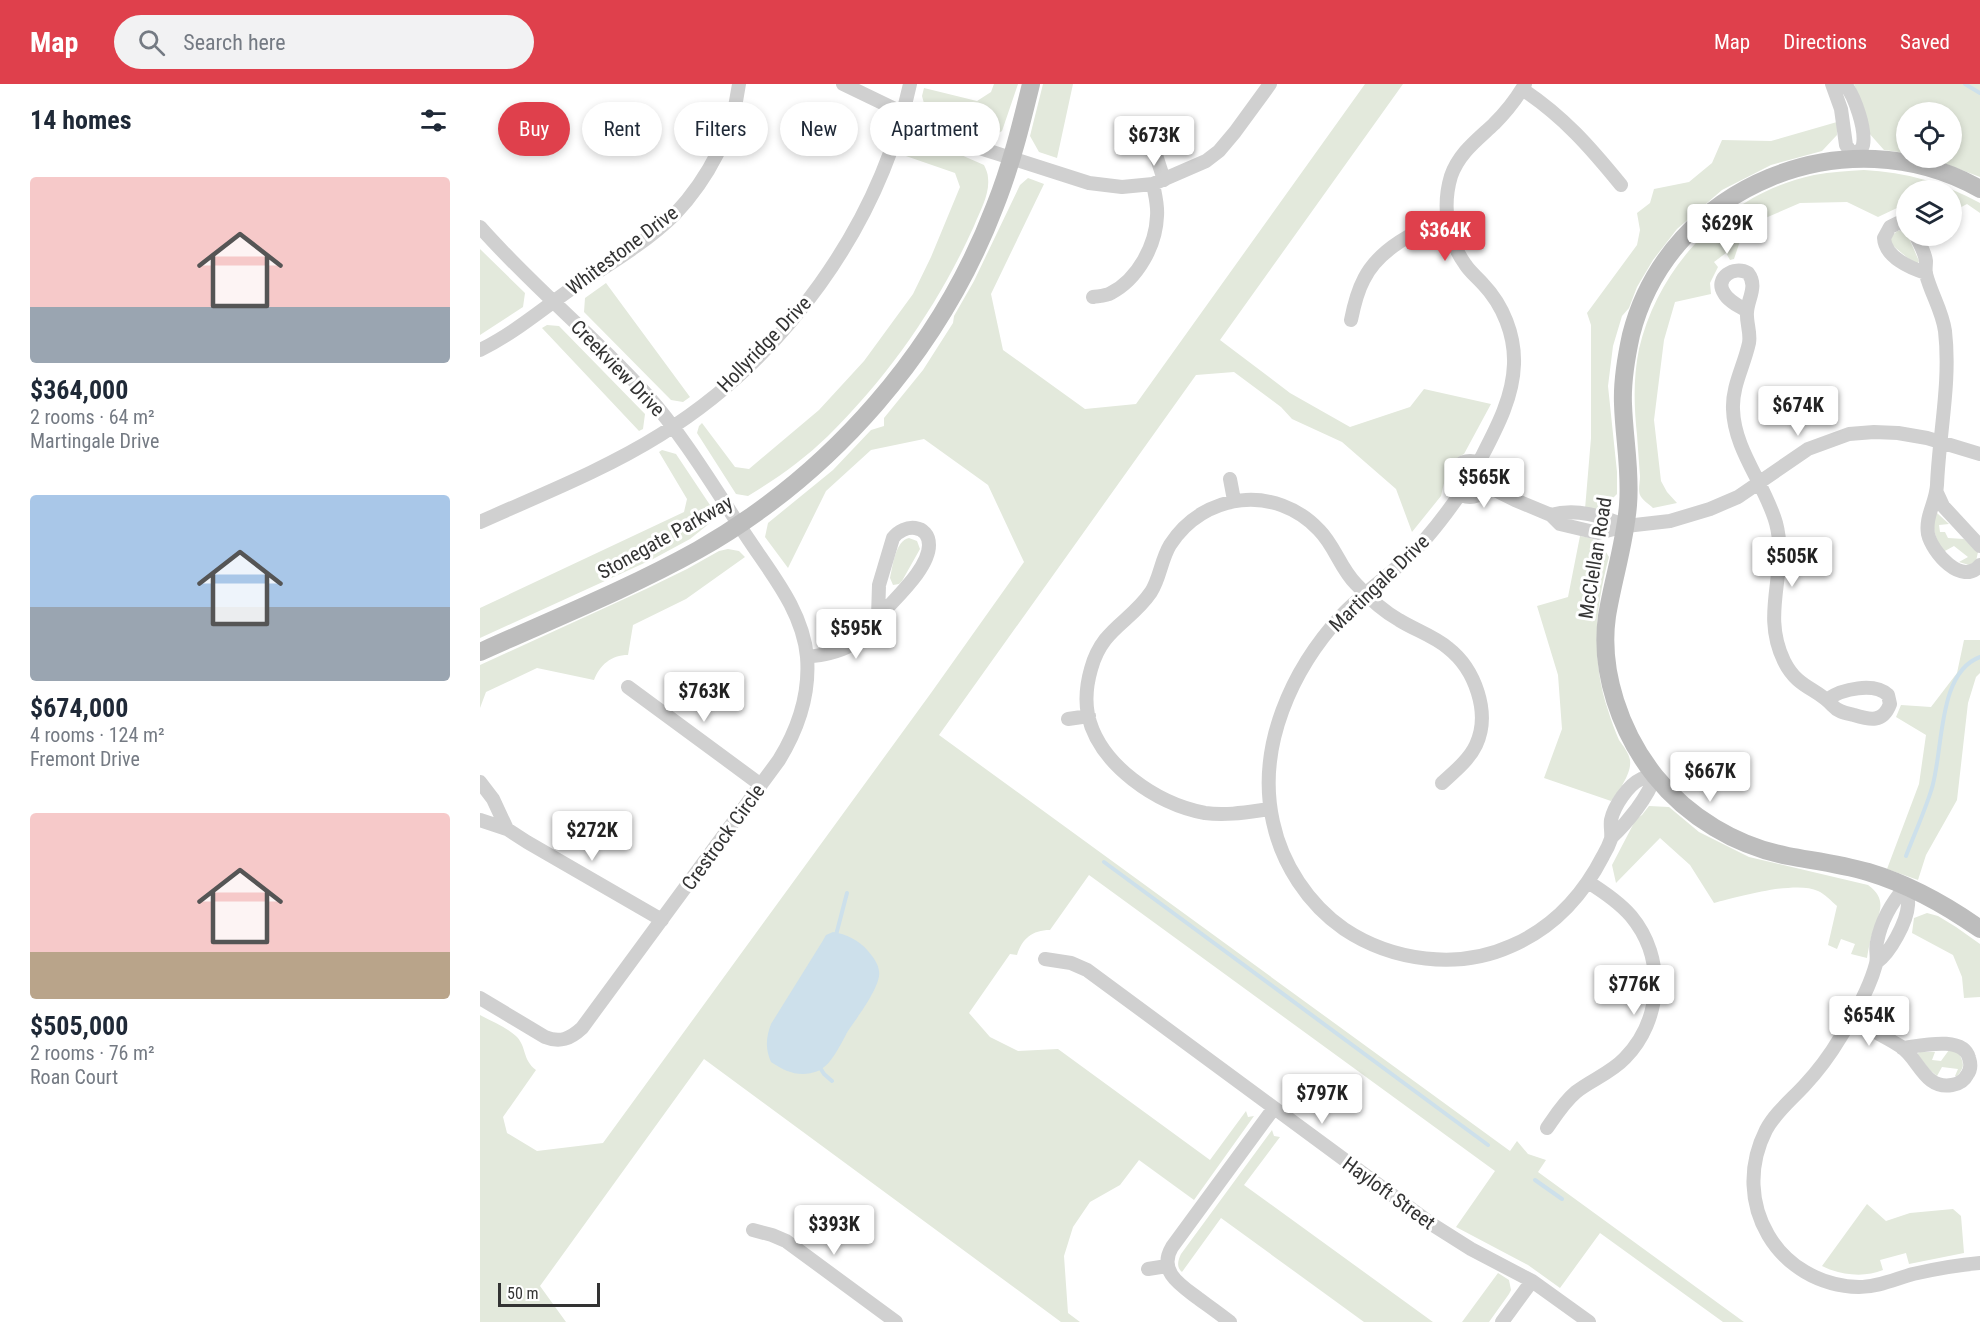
<!DOCTYPE html>
<html lang="en">
<head>
<meta charset="utf-8">
<style>
  :root { --surface:#fff; --page:#f2f2f3; --text:#1f2937; --muted:#747a83; --accent:#df404c }
  body { margin:0; font-family:"Roboto Condensed",sans-serif; background:var(--page); color:var(--text); height:100vh; display:flex; flex-direction:column; font-size:22px; white-space:nowrap }
  * { box-sizing:border-box; margin:0 }
  p { font-size:20px; color:var(--muted) }
  .icon { flex:none; width:33px; height:33px; fill:none; stroke:currentColor; stroke-width:2; stroke-linecap:round; stroke-linejoin:round }
  .map { position:relative; flex:1; overflow:hidden }
  .sheet { display:flex; flex-direction:column; background:var(--surface); width:480px }
  .sheet>* { flex:none }
  .hud { position:absolute; left:18px; top:18px; width:570px; height:54px; display:flex; gap:12px }
  .tools { position:absolute; left:1416px; top:18px; display:grid; gap:12px }
  .tools a { display:grid; place-items:center; width:66px; height:66px; border-radius:50%; background:var(--surface); box-shadow:0 3px 9px #0003; font-size:30px }
  .scale { position:absolute; left:18px; bottom:15px; width:102px; box-sizing:border-box; padding-left:6px; border:3px solid #333; border-top:0; font-size:16px; line-height:21px; white-space:nowrap; color:#333; -webkit-text-stroke:4px #fff; paint-order:stroke }
  .price { position:absolute; translate:-50% -51px; padding:0 14px; border-radius:6px; background:#fff; color:#222; font-size:20px; line-height:39px; filter:drop-shadow(0 2px 3px #0008) }
  .price::after { content:''; position:absolute; left:50%; top:36px; width:18px; height:14px; margin-left:-9px; background:inherit; clip-path:polygon(0 0,100% 0,50% 100%) }
  .price.current { background:var(--accent); color:#fff }
  ul { padding:0; list-style:none }
  li { display:grid; align-content:center; gap:12px; height:318px; padding:0 30px }
  li span { display:grid; place-items:center; height:186px; border-radius:6px; color:#555 }
  li>.icon { margin-inline-start:auto }
  span .icon { width:108px; height:108px; fill:#fffc; stroke-width:1 }
  li b { font-size:26px }
  h2 { display:flex; justify-content:space-between; align-items:center; height:72px; padding:0 30px; font-size:26px }
  .chip { padding:0 21px; border-radius:27px; background:var(--surface); box-shadow:0 3px 9px #0003; font-size:21px; line-height:54px }
  .chip.current { background:var(--accent); color:#fff }
  header { display:flex; align-items:center; gap:36px; box-sizing:border-box; height:84px; padding:0 30px; background:var(--accent); color:#fff }
  header strong { font-size:28px }
  nav { display:flex; gap:33px; margin-inline-start:auto; font-size:21px }
  .search { width:420px; height:54px; background:var(--page); display:flex; align-items:center; gap:15px; box-sizing:border-box; padding:0 21px; border-radius:33px; color:var(--muted); font-size:22px }
  main { display:flex; flex:1; min-height:0 }
  .map>svg:first-child { display:block }
  .green { fill:#e3e9dc }
  .water { fill:#cde0eb }
  .lines { fill:none; stroke-linecap:round; stroke-linejoin:round }
  .stream { stroke:#cde0eb; stroke-width:4 }
  .street { stroke:#d0d0d0; stroke-width:14 }
  .secondary { stroke:#bdbdbd; stroke-width:18 }
  .labels { text-anchor:middle; stroke-width:6; stroke-linejoin:round; paint-order:stroke }
  .street-label { font-size:20px; fill:#333; stroke:#fff }
</style>
</head>
<body>
<header>
<strong>Map</strong>
<div class="search"><svg class="icon" aria-label="search" viewBox="0 0 24 24"><circle cx="10" cy="10" r="6"/><path d="M15 15l6 6"/></svg>Search here</div>
<nav><a>Map</a><a>Directions</a><a>Saved</a></nav>
</header>
<main>
<section class="sheet">
<h2>14 homes<svg class="icon" aria-label="filters" viewBox="0 0 24 24"><path d="M4 7h16M4 17h16"/><circle cx="9" cy="7" r="2"/><circle cx="15" cy="17" r="2"/></svg></h2>
<ul>
<li><span style="background:linear-gradient(#f6c9c9 70%,#9aa5b1 0)"><svg class="icon" aria-label="home" viewBox="0 0 24 24"><path d="M3 11l9-7 9 7M6 9v11h12V9"/></svg></span><div><b>$364,000</b><p>2 rooms · 64 m²</p><p>Martingale Drive</p></div></li>
<li><span style="background:linear-gradient(#a9c7e8 60%,#9aa5b1 0)"><svg class="icon" aria-label="home" viewBox="0 0 24 24"><path d="M3 11l9-7 9 7M6 9v11h12V9"/></svg></span><div><b>$674,000</b><p>4 rooms · 124 m²</p><p>Fremont Drive</p></div></li>
<li><span style="background:linear-gradient(#f6c9c9 75%,#b9a48a 0)"><svg class="icon" aria-label="home" viewBox="0 0 24 24"><path d="M3 11l9-7 9 7M6 9v11h12V9"/></svg></span><div><b>$505,000</b><p>2 rooms · 76 m²</p><p>Roan Court</p></div></li>
</ul>
</section>
<div class="map">
<svg width="1500" height="1238" viewBox="0 0 1500 1238">
  <rect width="100%" height="100%" fill="#fff"/>
  <path class="green" d="M514,0H538L522,47L511,53L445,23L442,12L444,4L497,17L511,8Z
    M563,0H593L577,74L559,68L550,52Z
    M885,0H923L740,256L810,309L870,343L930,323L944,305L1011,320L984,370L973,376L968,382L961,412L932,448L916,405L862,358L812,335L801,323L754,288L716,291L459,651L1030,1067L1037,1057L1048,1070L1066,1076L1058,1088L1264,1238H1243L1120,1149L1080,1204L1048,1181L976,1143L1015,1087L609,791L570,846C552,846 542,855 537,871L530,870L489,929L510,953L538,967L578,965L730,1076L766,1027L768,1033L774,1032L714,1116L659,1076L640,1101L610,1118L593,1143L584,1172L588,1229L600,1238H581L224,975L60,1202L86,1238H0V931C11,937 28,944 37,953C47,964 42,975 56,986L23,1033L27,1049L57,1067L123,1059L451,609L544,478L508,401L444,355L391,366L346,407L308,484L285,453L288,439L353,386L391,346L404,342V334L443,286L473,239L474,232L494,197L540,101L548,94L564,100L511,210L523,266L605,325L656,320Z
    M1374,0H1500V93L1450,74H1472V28H1426V69L1404,66L1388,48L1385,27Z
    M1357,38V51L1342,67L1291,81L1242,106L1197,145L1173,176L1157,203L1149,224L1142,232L1133,262L1128,302L1137,388V410L1121,426L1105,425L1111,354V241L1107,229L1157,161L1160,146L1157,129L1170,119L1174,105L1209,98L1232,79L1242,56L1291,57Z
    M440,53L504,81C506,85 508,90 508,94C510,110 500,127 494,142C459,220 409,292 348,352C323,376 298,394 268,412L256,410L217,349L219,342L222,339L255,383L269,385L339,326L384,277L433,210L451,173L480,103L475,89L423,71L428,58Z
    M1384,86C1426,88 1464,99 1500,119V129L1487,120L1472,128V106H1426V130H1421L1417,124L1398,133L1367,118L1320,119L1276,138L1263,148L1254,175L1250,176L1246,169L1234,178L1238,183L1230,199L1231,210L1195,218L1184,256L1174,336L1181,397L1187,408L1197,419L1173,424C1169,420 1162,416 1160,411C1158,406 1160,398 1160,392C1159,379 1158,365 1157,351C1154,323 1153,294 1159,265C1179,180 1248,109 1334,91C1351,88 1368,87 1384,86Z
    M1417,147H1423L1428,152L1439,177L1438,179L1435,180L1411,160L1410,154Z
    M0,165L45,209L43,223L0,251Z
    M126,199L210,313L203,318L191,316L104,228L105,214Z
    M67,241L79,242L165,330L163,345L159,347L62,244Z
    M182,366L196,370L234,427L230,439L210,455L173,475L0,554V524L204,428L207,415L179,368Z
    M977 394a13 13 0 1 1 26 0a13 13 0 1 1-26 0Z
    M1457,429L1469,440L1459,441L1460,448H1465L1468,454L1484,455L1498,468L1496,477L1489,481L1479,478L1488,473L1474,462L1463,468C1457,455 1449,442 1457,429Z
    M1100,452C1116,454 1121,459 1129,473C1115,523 1111,576 1128,626C1131,636 1135,647 1139,656C1143,662 1149,669 1150,676C1152,689 1139,707 1131,717L1064,694L1082,645L1078,591L1057,522L1088,513Z
    M429,454L437,457L440,465L422,497L419,500L413,501L410,494C413,482 415,457 429,454Z
    M248,465L259,467L265,473L206,515L153,541L148,571C131,571 120,581 114,596L57,584L6,608L0,624V581L166,505L207,485L239,467Z
    M1484,556H1500V589L1496,593L1488,619L1477,716L1446,771L1438,796L1407,785L1439,700L1446,651L1416,633L1421,621L1451,623L1477,589Z
    M1169,722L1189,723L1219,748L1269,773L1388,801C1411,817 1396,834 1391,854C1389,861 1388,868 1387,874L1371,870L1375,860L1361,855L1357,865L1348,861L1357,822C1351,817 1345,810 1338,807C1316,796 1258,813 1234,819L1210,781L1180,754L1136,799L1132,781L1156,735L1162,731Z
    M1447,829L1458,832L1476,843L1500,860V913L1484,914L1482,893L1473,871L1432,849L1434,834Z
    M1469,966L1479,969C1484,980 1485,983 1477,992H1475L1478,985L1462,983L1457,992L1449,985L1437,970L1440,968H1455L1452,976L1461,977Z
    M792,1046L794,1052L800,1053L764,1101L953,1238H884L741,1134L702,1188C696,1183 698,1176 701,1170Z
    M1387,1120L1406,1137L1430,1129L1473,1125L1481,1132L1484,1169L1429,1180L1426,1169L1400,1176L1403,1186C1384,1194 1360,1191 1342,1182Z
    M1018,1189L1029,1196L1031,1206L1029,1210L1009,1238H982Z"/>
  <path class="water" d="M353,848C366,850 379,856 388,867C393,873 398,879 399,887C402,901 376,935 368,947C361,959 352,981 338,987C320,994 306,988 291,978C285,965 286,953 291,940L342,858L346,851Z"/>
  <g class="lines">
    <path class="stream" d="M1485,0L1500,9
      M1426,772C1434,751 1444,729 1451,707C1464,670 1456,589 1500,573
      M624,778L1008,1061
      M356,851L367,809
      M339,982L344,990L352,997
      M1055,1096L1082,1115"/>
    <path class="street" d="M363,0L475,54L503,65L609,99L642,103L673,100L726,77L739,67L755,48L790,0
      M1352,0L1361,25L1366,61L1375,74C1377,70 1382,65 1383,61C1386,45 1375,13 1365,0
      M1042,5C1084,33 1110,63 1141,101
      M675,68L684,96
      M1426,141L1418,139L1410,143L1404,154C1405,173 1430,184 1446,189
      M0,143C52,202 114,252 167,311C206,355 236,407 269,456C293,492 323,528 327,573C330,610 318,645 299,676L102,944C90,955 80,959 65,953L0,914
      M1436,152C1439,159 1445,168 1446,177C1446,181 1445,186 1446,190C1451,210 1462,226 1465,247C1471,298 1459,350 1457,401C1456,419 1445,432 1448,450C1452,468 1482,503 1500,481
      M613,213C619,212 626,212 631,209C658,195 676,161 677,132C678,121 675,111 673,100
      M1267,227C1259,222 1248,217 1244,209C1234,194 1254,181 1268,189C1278,202 1268,214 1267,228C1266,238 1271,249 1269,259C1264,282 1252,302 1253,325C1254,366 1285,400 1296,439C1309,488 1280,528 1304,577C1318,605 1336,603 1353,622C1358,628 1366,629 1374,631C1390,636 1403,639 1410,620L1408,611C1394,598 1362,605 1348,615
      M871,236C874,221 877,208 884,195C899,165 937,145 967,136
      M0,266C33,250 61,226 91,205C126,182 166,159 195,130C228,95 253,48 259,0
      M972 395a18 18 0 1 1 36 0a18 18 0 1 1-36 0Z
      M999,378C1015,347 1033,315 1034,280C1035,251 1023,221 1003,200C997,193 990,188 985,180C967,155 962,122 971,92C979,69 997,56 1014,40C1026,28 1037,14 1045,0
      M750,395L754,416
      M1007,402L1035,416L1071,431L1080,440L1118,449L1146,442L1190,437L1230,425L1258,413L1328,365L1369,350L1394,348L1418,349L1447,354L1500,370
      M1457,409L1463,422L1500,462
      M980,410C964,433 947,456 926,475C905,495 882,510 862,531C812,585 776,663 793,738C802,780 828,820 864,845C912,877 978,886 1031,862C1073,844 1102,813 1123,772C1126,767 1129,761 1131,755C1132,749 1130,742 1131,736C1134,722 1148,701 1161,695C1165,693 1171,693 1175,692
      M1071,431C1096,424 1122,432 1146,442
      M0,438C60,411 124,386 180,351C304,274 399,143 430,0
      M327,573C342,571 357,569 371,561C384,553 390,542 400,532C414,515 449,485 449,461C449,440 424,439 413,454L399,501L398,533
      M148,603L281,701
      M588,635L609,632
      M0,698L13,715L27,745
      M790,725C768,728 747,732 725,729C677,720 619,681 608,631C605,616 607,599 611,585C622,544 650,539 671,508C680,494 681,476 690,461C724,408 796,400 839,446C855,462 860,484 876,500C888,513 903,527 919,536C935,546 954,552 968,564C995,585 1011,629 996,661C989,676 974,688 962,699
      M0,736L27,745L47,758L182,836
      M1131,754C1148,738 1168,713 1175,692
      M1426,802C1412,818 1401,837 1397,858C1395,865 1398,873 1396,880C1389,906 1374,932 1360,954C1350,971 1338,987 1324,1002C1311,1016 1295,1029 1286,1046C1249,1119 1298,1201 1379,1203C1398,1203 1415,1195 1433,1190C1455,1185 1477,1181 1500,1179
      M565,875L591,879L607,886L953,1141L991,1165L1052,1197L1109,1238
      M1397,878C1410,869 1427,838 1428,821C1429,815 1426,808 1426,802
      M1371,935C1387,944 1404,952 1420,962C1439,974 1444,1006 1472,1001C1478,1000 1484,997 1487,991C1491,986 1491,980 1489,974C1483,951 1440,962 1422,964
      M1067,1044C1076,1031 1084,1018 1096,1008C1111,996 1131,989 1145,974C1182,936 1186,874 1151,832C1139,818 1124,808 1108,798
      M273,1146L292,1151L306,1157L416,1238
      M668,1185L687,1182
      M750,1238C740,1230 730,1223 719,1215C702,1202 677,1188 692,1163L794,1024
      M1022,1238L1052,1197"/>
    <path class="secondary" d="M1500,105C1367,30 1189,101 1151,251C1146,274 1142,297 1143,320C1144,354 1151,387 1148,421C1145,459 1133,495 1127,532C1119,588 1141,649 1175,692C1208,733 1256,762 1308,772C1335,777 1361,780 1388,788C1428,800 1466,821 1500,845
      M0,568C73,535 148,505 218,466C352,390 460,266 515,122C531,82 541,41 551,0"/>
  </g>
  <g class="labels">
    <g class="street-label">
      <text transform="translate(142 166) rotate(-37)" y="7">Whitestone Drive</text>
      <text transform="translate(284 260) rotate(-46)" y="7">Hollyridge Drive</text>
      <text transform="translate(138 284) rotate(46)" y="7">Creekview Drive</text>
      <text transform="translate(185 453) rotate(-29)" y="7">Stonegate Parkway</text>
      <text transform="translate(1115 474) rotate(-81)" y="7">McClellan Road</text>
      <text transform="translate(899 499) rotate(-44)" y="7">Martingale Drive</text>
      <text transform="translate(243 753) rotate(-54)" y="7">Crestrock Circle</text>
      <text transform="translate(909 1109) rotate(36)" y="7">Hayloft Street</text>
    </g>
  </g>
</svg>
<div class="tools">
<a><svg class="icon" aria-label="locate" viewBox="0 0 24 24"><circle cx="12" cy="12" r="6"/><path d="M12 2v4M12 18v4M2 12h4M18 12h4"/></svg></a>
<a><svg class="icon" aria-label="layers" viewBox="0 0 24 24"><path d="M12 4l9 5-9 5-9-5zM3 14l9 5 9-5"/></svg></a>
</div>
<div class="scale">50 m</div>
<b class="price" style="left:674px;top:83px">$673K</b>
<b class="price" style="left:1247px;top:171px">$629K</b>
<b class="price current" style="left:965px;top:178px">$364K</b>
<b class="price" style="left:1318px;top:353px">$674K</b>
<b class="price" style="left:1004px;top:425px">$565K</b>
<b class="price" style="left:1312px;top:504px">$505K</b>
<b class="price" style="left:376px;top:576px">$595K</b>
<b class="price" style="left:224px;top:639px">$763K</b>
<b class="price" style="left:1230px;top:719px">$667K</b>
<b class="price" style="left:112px;top:778px">$272K</b>
<b class="price" style="left:1154px;top:932px">$776K</b>
<b class="price" style="left:1389px;top:963px">$654K</b>
<b class="price" style="left:842px;top:1041px">$797K</b>
<b class="price" style="left:354px;top:1172px">$393K</b>
<div class="hud">
<a class="chip current">Buy</a>
<a class="chip">Rent</a>
<a class="chip">Filters</a>
<a class="chip">New</a>
<a class="chip">Apartment</a>
</div>
</div>
</main>
</body>
</html>
